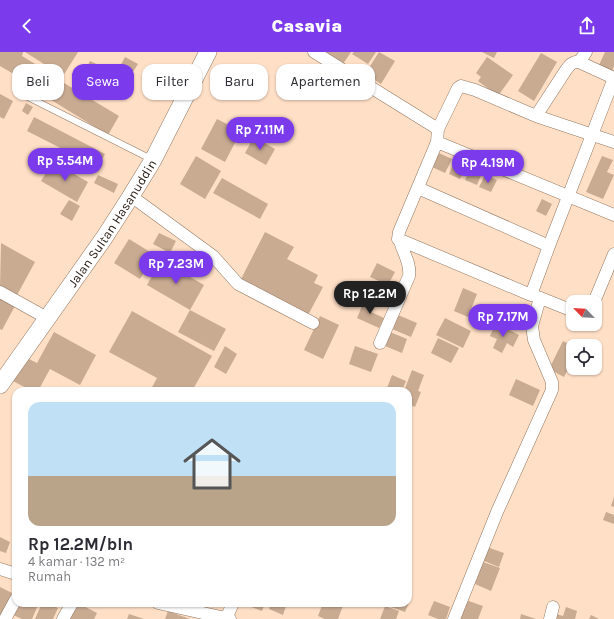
<!DOCTYPE html>
<html lang="id">
<head>
<meta charset="utf-8">
<style>
  :root { --surface:#fff; --page:#f7f7f7; --text:#2b2b33; --muted:#7c7c81; --line:#e1e1e2; --accent:#7c3aed }
  body { margin:0; font-family:Karla,sans-serif; background:var(--page); color:var(--text); height:100vh; display:flex; flex-direction:column; font-size:15px; white-space:nowrap }
  * { box-sizing:border-box; margin:0 }
  p { font-size:13px; color:var(--muted) }
  .icon { flex:none; width:22px; height:22px; fill:none; stroke:currentColor; stroke-width:2; stroke-linecap:round; stroke-linejoin:round }
  .map { position:relative; flex:1; overflow:hidden }
  .side { position:absolute; left:12px; top:335px; width:400px; height:220px; display:flex; flex-direction:column; background:var(--surface); border-radius:12px; box-shadow:0 1px 3px #0004 }
  .side>* { flex:none }
  .guide { position:absolute; left:12px; top:12px; width:400px; height:36px; display:flex; gap:8px }
  .needle { width:26px; rotate:295deg }
  .tools { position:absolute; left:566px; top:243px; display:grid; gap:8px }
  .tools a { display:grid; place-items:center; width:36px; height:36px; border-radius:8px; background:var(--surface); box-shadow:0 1px 3px #0004; font-size:20px }
  .price { position:absolute; translate:-50% -34px; padding:0 9px; border-radius:14px; background:var(--accent); color:#fff; font-size:13px; line-height:26px; filter:drop-shadow(0 1px 2px #0008) }
  .price::after { content:''; position:absolute; left:50%; top:24px; width:12px; height:9px; margin-left:-6px; background:inherit; clip-path:polygon(0 0,100% 0,50% 100%) }
  .price.active { background:#222; color:#fff }
  ul { padding:0; list-style:none }
  li { display:grid; align-content:center; gap:8px; height:212px; padding:0 16px }
  li+li { border-top:1px solid var(--line) }
  li span { display:grid; place-items:center; height:124px; border-radius:12px; color:#555 }
  li>.icon { margin-inline-start:auto }
  span .icon { width:72px; height:72px; fill:#fffc; stroke-width:1 }
  li b { font-size:17px }
  .pill { padding:0 14px; border-radius:12px; background:var(--surface); box-shadow:0 1px 3px #0004; font-size:14px; line-height:36px }
  .pill.active { background:var(--accent); color:#fff }
  header { display:flex; justify-content:space-between; align-items:center; height:52px; padding:0 16px; background:var(--accent); color:#fff; font-size:18px; font-weight:800 }
  .map>svg:first-child { display:block }
  .building { fill:#c9ab92 }
  .lines { fill:none; stroke-linecap:round; stroke-linejoin:round }
  .lane-casing { stroke:#92765f; stroke-width:7 }
  .street-casing { stroke:#92765f; stroke-width:13 }
  .secondary-casing { stroke:#92765f; stroke-width:18 }
  .lane { stroke:#fff; stroke-width:6 }
  .street { stroke:#fff; stroke-width:12 }
  .secondary { stroke:#fff; stroke-width:17 }
  .labels { text-anchor:middle; stroke-width:3; stroke-linejoin:round; paint-order:stroke }
  .street-label { font-size:13px; fill:#271c13; stroke:#ffdfc6 }
</style>
</head>
<body>
<header><svg class="icon" aria-label="back" viewBox="0 0 24 24"><path d="M15 5l-7 7 7 7"/></svg>Casavia<svg class="icon" aria-label="share" viewBox="0 0 24 24"><path d="M12 15V3M7 8l5-5 5 5M5 13v7h14v-7"/></svg></header>
<div class="map">
<svg width="614" height="567" viewBox="0 0 614 567">
  <rect width="100%" height="100%" fill="#ffdfc6"/>
  <path class="building" d="M0,0H23L22,4L55,24L46,41L0,14Z
    M25,0H78L63,24Z
    M325,0H351L343,12Z
    M354,0H376L368,12L352,2Z
    M379,0L395,9L381,32L365,22Z
    M482,0H497L494,6Z
    M605,0H614V14L612,19L599,13Z
    M541,1L557,10L534,49L518,39Z
    M125,5L138,12L131,23L119,16Z
    M487,5L513,23L498,44L478,29L481,25L476,21Z
    M90,9L107,17L99,34L82,25Z
    M59,28L119,64L108,83L48,46Z
    M0,42L13,49L4,67L0,65Z
    M26,51L33,55L28,63L22,59Z
    M34,65L105,102L98,115L27,79Z
    M217,67L241,79L225,110L201,97Z
    M254,85L275,97L266,113L245,101Z
    M439,101L452,107L445,121L432,115Z
    M196,104L221,119L205,147L180,132Z
    M602,104L613,108L607,120L614,123L603,147L586,140Z
    M455,108L467,113L460,127L449,122Z
    M53,110L88,130L77,150L41,129Z
    M471,114L483,119L477,133L465,128Z
    M98,123L118,132L114,141L94,131Z
    M485,123L497,128L491,140L479,135Z
    M222,126L268,152L260,167L213,141Z
    M542,147L552,152L546,164L536,159Z
    M69,148L80,154L72,169L60,162Z
    M265,180L294,195L287,207L318,223L314,231L323,235L307,265L240,229Z
    M159,181L176,189L170,201L153,192Z
    M129,187L155,203L140,227L114,211Z
    M1,191L35,210L16,245L0,236Z
    M161,208L204,233L190,258L147,233Z
    M377,211L395,220L388,233L370,225Z
    M371,231L394,241L388,253L366,243Z
    M463,236L477,242L468,265L454,259Z
    M0,246L15,254L2,278L0,277Z
    M364,249L374,253L371,260L384,266L379,276L357,266Z
    M190,258L226,277L214,299L178,280Z
    M132,259L212,304L192,339H180L173,335L171,339H150L157,326L109,300Z
    M398,263L417,271L411,285L392,277Z
    M320,264L339,273L323,307L304,298Z
    M445,266L471,279L463,296L436,283Z
    M496,271L519,283L513,295L507,291L502,301L493,296L497,287L490,284Z
    M54,280L96,303L80,333L50,317L38,339H32L11,328L23,304L37,311Z
    M390,280L407,287L402,301L385,294Z
    M438,286L459,296L451,311L431,301Z
    M563,289L573,294V307L564,325L549,317Z
    M225,294L237,302L226,322L214,315Z
    M355,294L378,302L371,320L349,312Z
    M412,318L424,323L418,339L421,340L415,355L408,352V339H404Z
    M392,323L406,329L402,339H394L387,336Z
    M516,327L540,338L533,354L509,343Z
    M614,445V455L611,454Z
    M606,460L614,463V472L603,468Z
    M0,485L10,490L6,501L0,499Z
    M484,494L504,501L499,515L479,507Z
    M483,510L500,516L491,539L475,532Z
    M0,535L12,541L0,565Z
    M408,542L412,544L405,560L388,554L389,551H408Z
    M463,547L483,554L478,567H456Z
    M434,549L450,555L446,567H438L428,563Z
    M16,551H39L32,567H22L11,562Z
    M42,551H47L58,556L53,567H35Z
    M78,551L97,561L94,567H67Z
    M246,551H265L262,559L246,553Z
    M271,551H287L283,563L269,557Z
    M323,551H344L338,567H325L318,564Z
    M385,554L399,559L396,567H380Z
    M566,555L577,559L575,567H554L556,562L563,564Z
    M168,559L190,567H165Z
    M129,562L144,567H127Z
    M521,562L536,567H520Z
    M591,563L599,567H589Z"/>
  <g class="lines">
    <g class="lane-casing">
      <path id="lane" d="M20,41L151,107"/>
    </g>
    <g class="street-casing">
      <path id="street" d="M314,0L438,77L458,36L461,34L475,38L536,64L614,90
        M579,10L586,0
        M536,64L566,18C569,14 572,9 579,10L614,26
        M438,77L437,90L399,180L398,187L531,243L549,194L614,26
        M437,90L614,163
        M418,136L549,194
        M131,144L213,204L238,232L313,271
        M0,240L47,266
        M533,243L573,259
        M594,250L614,202
        M380,291L409,224C411,211 403,201 400,189
        M0,517L16,522
        M158,551L230,567
        M5,567L16,547
        M63,567L72,551
        M226,567L233,551
        M454,567L497,460L552,338V330L534,288L532,274L540,246
        M550,567L553,555"/>
    </g>
    <g class="secondary-casing">
      <g id="secondary">
        <path id="s1" d="M0,333L104,186L131,144L153,108L208,0"/>
      </g>
    </g>
    <use href="#lane" class="lane"/>
    <use href="#street" class="street"/>
    <use href="#secondary" class="secondary"/>
  </g>
  <g class="labels">
    <g class="street-label">
      <text dy="5" stroke="none"><textPath href="#s1" startOffset="197">Jalan Sultan Hasanuddin</textPath></text>
    </g>
  </g>
</svg>
<div class="tools">
<a><svg class="needle" viewBox="-14 -14 28 28"><path d="M0-13l5 13h-10z" fill="#e53935"/><path d="M0 13l5-13h-10z" fill="#7c7c81"/></svg></a>
<a><svg class="icon" aria-label="locate" viewBox="0 0 24 24"><circle cx="12" cy="12" r="6"/><path d="M12 2v4M12 18v4M2 12h4M18 12h4"/></svg></a>
</div>
<b class="price" style="left:260px;top:99px">Rp 7.11M</b>
<b class="price" style="left:65px;top:130px">Rp 5.54M</b>
<b class="price" style="left:488px;top:132px">Rp 4.19M</b>
<b class="price" style="left:176px;top:233px">Rp 7.23M</b>
<b class="price active" style="left:370px;top:263px">Rp 12.2M</b>
<b class="price" style="left:503px;top:286px">Rp 7.17M</b>
<div class="guide">
<a class="pill">Beli</a>
<a class="pill active">Sewa</a>
<a class="pill">Filter</a>
<a class="pill">Baru</a>
<a class="pill">Apartemen</a>
</div>
<section class="side">
<ul>
<li><span style="background:linear-gradient(#bfe0f5 60%,#b9a48a 0)"><svg class="icon" aria-label="home" viewBox="0 0 24 24"><path d="M3 11l9-7 9 7M6 9v11h12V9"/></svg></span><div><b>Rp 12.2M/bln</b><p>4 kamar · 132 m²</p><p>Rumah</p></div></li>
</ul>
</section>
</div>
</body>
</html>
